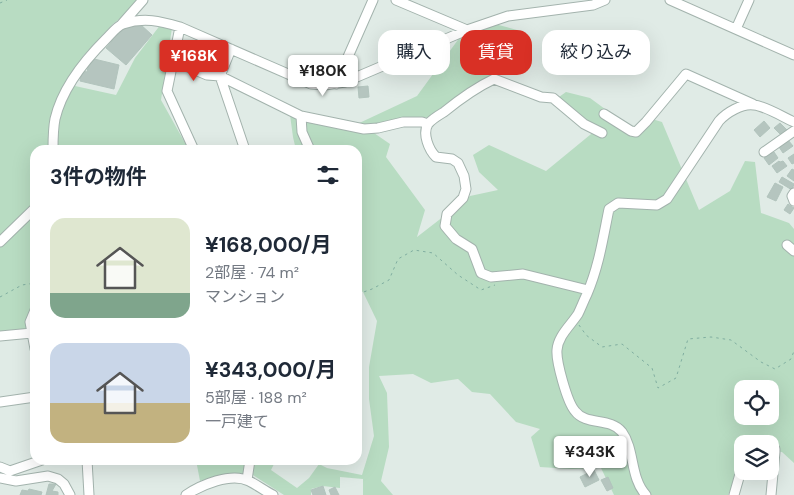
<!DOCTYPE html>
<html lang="ja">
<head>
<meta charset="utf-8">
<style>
  :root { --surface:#fff; --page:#f6f6f7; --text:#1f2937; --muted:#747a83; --accent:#d93025 }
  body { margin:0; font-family:"DM Sans","Noto Sans JP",sans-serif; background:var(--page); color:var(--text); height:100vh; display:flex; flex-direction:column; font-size:19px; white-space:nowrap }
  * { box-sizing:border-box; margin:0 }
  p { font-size:16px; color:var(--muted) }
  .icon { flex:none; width:28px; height:28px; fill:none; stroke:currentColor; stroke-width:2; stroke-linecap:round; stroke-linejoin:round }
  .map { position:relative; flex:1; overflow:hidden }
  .details { position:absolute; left:30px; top:145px; width:332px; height:320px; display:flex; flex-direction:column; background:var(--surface); border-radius:15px; box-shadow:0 5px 20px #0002 }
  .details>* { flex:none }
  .hud { position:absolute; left:378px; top:30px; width:341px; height:45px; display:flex; gap:10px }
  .tools { position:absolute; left:734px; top:380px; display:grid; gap:10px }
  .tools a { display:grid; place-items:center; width:45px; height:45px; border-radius:10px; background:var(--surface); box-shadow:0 5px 20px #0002; font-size:25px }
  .price { position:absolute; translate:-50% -42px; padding:0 11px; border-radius:5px; background:#fff; color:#222; font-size:16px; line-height:32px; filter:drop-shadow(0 1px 2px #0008) }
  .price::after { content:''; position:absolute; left:50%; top:30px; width:15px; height:11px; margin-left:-8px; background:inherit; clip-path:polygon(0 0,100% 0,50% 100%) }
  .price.selected { background:var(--accent); color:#fff }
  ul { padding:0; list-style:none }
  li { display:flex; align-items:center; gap:15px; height:125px; padding:0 20px }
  li span { display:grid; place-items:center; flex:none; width:140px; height:100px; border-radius:15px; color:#555 }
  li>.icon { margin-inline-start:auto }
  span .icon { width:60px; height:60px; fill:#fffc; stroke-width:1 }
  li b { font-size:21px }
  h2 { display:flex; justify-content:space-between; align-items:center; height:60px; padding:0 20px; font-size:21px }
  .chip { padding:0 18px; border-radius:15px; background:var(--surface); box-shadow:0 5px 20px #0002; font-size:18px; line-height:45px }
  .chip.selected { background:var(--accent); color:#fff }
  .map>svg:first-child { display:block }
  .green { fill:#b8dcc2; fill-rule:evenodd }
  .building { fill:#b5c5bf; stroke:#b2c4bd }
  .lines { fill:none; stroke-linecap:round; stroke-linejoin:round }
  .minor-casing { stroke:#a3b3ad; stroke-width:11 }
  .path { stroke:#80aea0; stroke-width:1; stroke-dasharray:2.5 4; stroke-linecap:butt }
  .minor { stroke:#fff; stroke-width:9 }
</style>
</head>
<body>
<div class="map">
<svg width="794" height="495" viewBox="0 0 794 495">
  <rect width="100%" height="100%" fill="#e0ebe6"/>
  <path class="green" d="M0,0H139L133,8L113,24L83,56L75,86L116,95L135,58L161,24L172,28L161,100L189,150H35V335L0,336Z
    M495,24L517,30L514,56L494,77L479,82L428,117L377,127L355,125L417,96L460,37Z
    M566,92L590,98L605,109L623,130L634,135L652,119L662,122L699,210L730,191L745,161L755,162L761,213L789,223L794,229V463L782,452L770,451V444H742V470L737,476L728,495H614L601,468L572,469L540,467L531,437L540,429L516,422L490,394L472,392L458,379L431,383L413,374L379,376L387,393L389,447L381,481L393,495H363V479L340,477V488L323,486L311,489V495H284L253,475L255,460H276L271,470L297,488L309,478L319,464L327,468L362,475L374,436L369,399V367L377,321L363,292L358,290V150H296L293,137L290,115L357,131L374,133L390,144L386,157L425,210L417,237L470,196L498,190L479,172L473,155L489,145L546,171L596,130L559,97ZM742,389H770V416H742Z
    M196,460H248L245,474L222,475L200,481Z"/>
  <path class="building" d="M140,24L152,35L126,65L106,48L124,27Z
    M90,58L119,65L114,89L80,81L82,71L87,72Z
    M368,86L369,97L359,98L358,87Z
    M764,121L770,128L760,137L754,130Z
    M780,123L788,131L782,136L774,128Z
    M788,140L793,146L783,153L779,147Z
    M774,152L778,158L769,165L764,158Z
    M794,154V163L792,164L788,158Z
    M779,161L780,162L783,161L787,166L777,173L772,166Z
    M792,169L794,170V181L787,176Z
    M782,177L794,184L792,190L779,182Z
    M775,183L783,187L776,201L767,197Z
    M788,204L794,208L790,214L784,210Z
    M594,470L599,480L585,487L580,477Z
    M608,477L613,488L607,491L601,480Z
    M49,484H56L52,491L58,492V495H46Z
    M323,486L326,495H313L311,490Z
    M335,487L339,495H331L329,490Z
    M29,489L42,492L41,495H20L22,490L28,491Z"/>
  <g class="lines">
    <g class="minor-casing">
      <path id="minor" d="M396,0L467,30
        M670,0L794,55
        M121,25L143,0
        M180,27L167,91L194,150
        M736,29L749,0
        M231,49L220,76L245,150
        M174,61L207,75L220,76L301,116L364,129L378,128L403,122H422L428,124
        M336,84L373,0
        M604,114L631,131L636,132L646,122L686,74L753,104
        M301,116L302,132L310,150
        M53,150C53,140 53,129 55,119C62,89 84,61 106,39C111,34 117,26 123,24C144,17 160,21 180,27L311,84L325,85L345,82L467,30L508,16L593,5L605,0
        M764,152L794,131
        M794,193L792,196L794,201
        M0,242L35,208
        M787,245L794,251
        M588,290L523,274L491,277L481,273L472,249L456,239L445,226L447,214L463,198L466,189L464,176L458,163L452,159L436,157C429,150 422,134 428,124C432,119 439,115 444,112C460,99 475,88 494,79L541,97L553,98L584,124L602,133
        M35,310L30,322L35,349
        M0,336L32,333L35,334
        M0,402L35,397
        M770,449H775V452L771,495
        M87,460L89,495
        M0,467L10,471L42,460
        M0,478L16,481L48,476L58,479L64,484L70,495
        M247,480L250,460
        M186,495C201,485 231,472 249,481C257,485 265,491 273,495
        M646,495C630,478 635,450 622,432C610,417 586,426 575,411C567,402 556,361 557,350C558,336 570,326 578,314C581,308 584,300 587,294C599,266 603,238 609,209L618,203L657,205L667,199L719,121C726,113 742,103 754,105C765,106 783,117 794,122
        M734,495L742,467"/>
    </g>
    <path class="path" d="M0,3L7,0
      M358,294L372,289L389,280L398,259L414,250L433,253L458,275L481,290L495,285
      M0,297L22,285L35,283
      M579,325L586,335L602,347L622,344L652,368L658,388L676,378L688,339L711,337L731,340L761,362L775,369L791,359L794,351"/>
    <use href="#minor" class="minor"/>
  </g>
</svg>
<div class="tools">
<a><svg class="icon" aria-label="locate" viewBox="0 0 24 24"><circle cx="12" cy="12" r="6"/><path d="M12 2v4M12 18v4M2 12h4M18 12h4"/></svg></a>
<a><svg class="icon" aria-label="layers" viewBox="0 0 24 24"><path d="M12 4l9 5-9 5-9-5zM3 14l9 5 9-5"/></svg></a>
</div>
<b class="price selected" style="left:194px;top:82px">¥168K</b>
<b class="price" style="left:323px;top:97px">¥180K</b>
<b class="price" style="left:590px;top:478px">¥343K</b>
<div class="hud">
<a class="chip">購入</a>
<a class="chip selected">賃貸</a>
<a class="chip">絞り込み</a>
</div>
<section class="details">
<h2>3件の物件<svg class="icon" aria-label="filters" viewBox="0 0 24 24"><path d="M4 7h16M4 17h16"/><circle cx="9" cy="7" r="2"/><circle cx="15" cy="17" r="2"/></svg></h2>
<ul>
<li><span style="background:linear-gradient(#dfe7d0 75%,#7fa58c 0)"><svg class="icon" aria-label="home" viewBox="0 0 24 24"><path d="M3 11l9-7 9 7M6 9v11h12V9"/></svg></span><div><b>¥168,000/月</b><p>2部屋 · 74 m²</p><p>マンション</p></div></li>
<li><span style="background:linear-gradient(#c9d6e8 60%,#c2b280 0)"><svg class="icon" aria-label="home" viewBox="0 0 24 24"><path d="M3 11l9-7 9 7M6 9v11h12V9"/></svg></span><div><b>¥343,000/月</b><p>5部屋 · 188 m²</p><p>一戸建て</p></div></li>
</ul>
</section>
</div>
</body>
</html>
